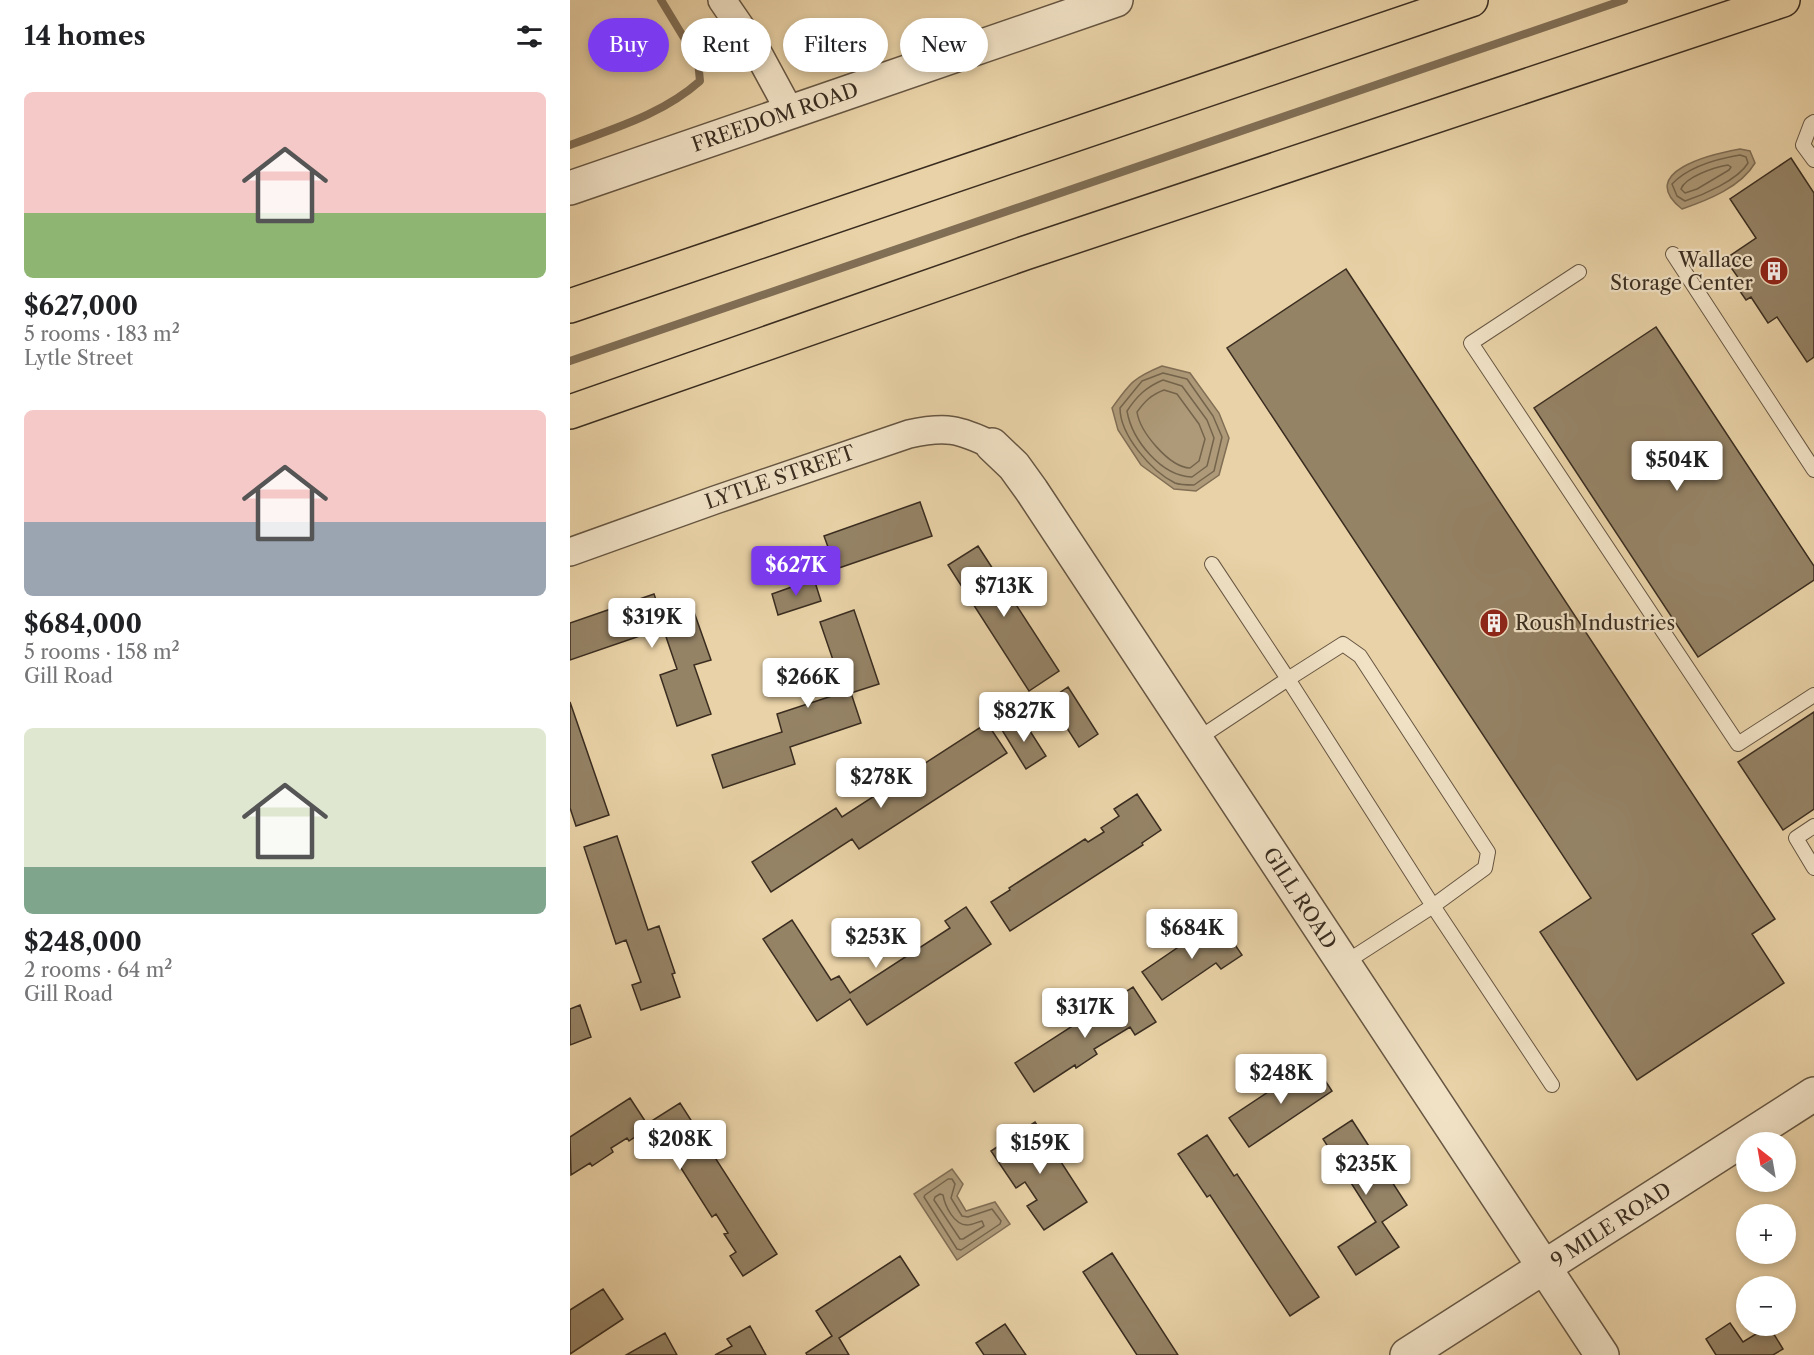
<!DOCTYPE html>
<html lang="en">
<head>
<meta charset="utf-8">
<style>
  :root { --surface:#fff; --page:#f6f6f6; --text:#202124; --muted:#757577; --accent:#7c3aed }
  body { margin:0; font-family:"Libre Caslon Text",serif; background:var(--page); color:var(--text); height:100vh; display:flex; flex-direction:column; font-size:22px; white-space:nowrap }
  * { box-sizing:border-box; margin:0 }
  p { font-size:20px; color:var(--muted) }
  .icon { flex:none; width:33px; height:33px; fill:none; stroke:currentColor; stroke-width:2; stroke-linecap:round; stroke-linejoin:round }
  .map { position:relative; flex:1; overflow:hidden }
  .drawer { display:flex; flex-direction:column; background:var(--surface); width:570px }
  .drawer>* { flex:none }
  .guide { position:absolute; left:18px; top:18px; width:570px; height:54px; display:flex; gap:12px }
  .needle { width:39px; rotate:329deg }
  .tools { position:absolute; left:1166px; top:1132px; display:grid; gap:12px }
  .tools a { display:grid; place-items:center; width:60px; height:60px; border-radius:50%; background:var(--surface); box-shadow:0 3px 9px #0003; font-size:30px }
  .price { position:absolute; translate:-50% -51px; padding:0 14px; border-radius:6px; background:#fff; color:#222; font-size:20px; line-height:39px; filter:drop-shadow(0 2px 3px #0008) }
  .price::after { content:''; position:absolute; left:50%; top:36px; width:18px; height:14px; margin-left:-9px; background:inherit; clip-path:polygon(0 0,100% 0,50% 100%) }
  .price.active { background:var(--accent); color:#fff }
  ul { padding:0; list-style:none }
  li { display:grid; align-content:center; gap:12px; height:318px; padding:0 24px }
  li span { display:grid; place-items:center; height:186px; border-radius:9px; color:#555 }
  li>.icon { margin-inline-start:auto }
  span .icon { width:108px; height:108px; fill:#fffc; stroke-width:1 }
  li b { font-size:26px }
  h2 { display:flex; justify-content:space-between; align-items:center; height:72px; padding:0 24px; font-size:26px }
  .pill { padding:0 21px; border-radius:27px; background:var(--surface); box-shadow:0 3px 9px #0003; font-size:21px; line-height:54px }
  .pill.active { background:var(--accent); color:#fff }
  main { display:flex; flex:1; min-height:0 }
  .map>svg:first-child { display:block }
  .water { fill:#ae9a79; stroke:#806e55; stroke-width:1.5 }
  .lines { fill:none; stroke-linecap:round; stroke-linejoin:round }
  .shore { stroke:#74644c; stroke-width:1.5 }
  .stream { stroke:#806e55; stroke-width:8 }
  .building { fill:#958366; stroke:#3a2d20; stroke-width:1.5 }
  .service-casing { stroke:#665642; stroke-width:16 }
  .minor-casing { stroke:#665642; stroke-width:30 }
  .tertiary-casing { stroke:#665642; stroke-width:36 }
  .motorway-casing { stroke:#3a2d20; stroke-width:36 }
  .service { stroke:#f1e2c6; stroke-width:14 }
  .minor { stroke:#f1e2c6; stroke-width:27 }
  .tertiary { stroke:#f1e2c6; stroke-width:33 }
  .motorway { stroke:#e9d2a7; stroke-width:33 }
  .labels { text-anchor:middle; stroke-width:4.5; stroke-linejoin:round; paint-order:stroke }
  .street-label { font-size:20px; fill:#3a2d20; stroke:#f1e2c6 }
  .poi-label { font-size:20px; fill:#3a2d20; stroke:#f1e2c6; text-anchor:end }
</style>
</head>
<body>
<main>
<section class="drawer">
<h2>14 homes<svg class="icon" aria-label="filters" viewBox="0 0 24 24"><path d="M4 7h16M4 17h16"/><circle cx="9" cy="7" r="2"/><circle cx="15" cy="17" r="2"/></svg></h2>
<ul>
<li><span style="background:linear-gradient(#f6c9c9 65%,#8fb573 0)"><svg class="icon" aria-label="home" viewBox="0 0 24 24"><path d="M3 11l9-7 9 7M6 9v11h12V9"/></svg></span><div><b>$627,000</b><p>5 rooms · 183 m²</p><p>Lytle Street</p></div></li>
<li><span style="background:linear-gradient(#f6c9c9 60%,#9aa5b1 0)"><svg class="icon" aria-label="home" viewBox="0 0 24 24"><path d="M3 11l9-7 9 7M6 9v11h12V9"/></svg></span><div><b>$684,000</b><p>5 rooms · 158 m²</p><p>Gill Road</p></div></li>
<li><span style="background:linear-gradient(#dfe7d0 75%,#7fa58c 0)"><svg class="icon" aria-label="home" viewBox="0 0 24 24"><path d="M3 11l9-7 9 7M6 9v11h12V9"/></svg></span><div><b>$248,000</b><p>2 rooms · 64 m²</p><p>Gill Road</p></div></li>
</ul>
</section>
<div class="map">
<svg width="1244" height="1355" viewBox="0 0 1244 1355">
  <rect width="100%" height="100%" fill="#e9d2a7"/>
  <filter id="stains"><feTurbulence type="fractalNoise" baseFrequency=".00333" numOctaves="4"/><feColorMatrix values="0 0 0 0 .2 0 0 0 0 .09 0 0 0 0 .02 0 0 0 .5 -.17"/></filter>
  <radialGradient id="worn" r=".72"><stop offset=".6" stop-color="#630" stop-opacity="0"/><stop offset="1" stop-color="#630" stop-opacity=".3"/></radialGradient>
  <path class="water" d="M1170,149L1180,151L1185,163C1171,187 1138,200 1112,209C1065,172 1142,154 1170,149Z
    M592,366L620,373L649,413L659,438L649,475L626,491L604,489L571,465L548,430L542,408C560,383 563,378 592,366Z
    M382,1169L393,1184L387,1196L396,1211L425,1202L440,1224L387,1260L344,1194Z"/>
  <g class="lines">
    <path class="shore" d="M1170,155L1176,157L1178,163C1168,180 1133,195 1115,201L1107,196L1102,184C1119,166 1146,159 1170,155Z
      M1158,165L1161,167L1159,170L1127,189L1115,193L1111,189C1115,177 1145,167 1158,165Z
      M593,373L617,379L643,416L652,437L644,471L624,485C618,485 610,485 605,483C581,471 550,435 550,408L572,381Z
      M593,380L612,386L637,420L644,438L637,466L622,477C591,476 562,440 557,411C567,396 576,387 593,380Z
      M594,390L607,394L629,424L635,439L629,461L620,468C599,467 570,432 567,412C575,401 581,395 594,390Z
      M378,1179H382L385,1184L381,1198L392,1216L398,1217L422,1209L431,1221L430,1224L391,1250L387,1249L354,1197L355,1195Z
      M370,1194L373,1195C375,1206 384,1225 397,1225C402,1225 407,1222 412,1221L414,1226L393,1239H390L364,1200L365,1197Z"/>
    <path class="stream" d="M0,145C45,128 93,114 130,81L128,61L91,0
      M0,361L1054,0"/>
  </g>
  <path class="building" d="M1221,158L1244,193V357L1237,362L1207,317L1198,323L1181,297L1176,300L1167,287L1172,283L1155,259L1186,238L1160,199Z
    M776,269L1205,919L1182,934L1214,983L1067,1080L970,932L1021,898L657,348Z
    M1086,327L1244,566V580L1128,657L964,408Z
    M350,502L362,536L266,569L254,536Z
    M408,546L489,671L459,691L378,565Z
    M244,579L251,601L208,615L202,594Z
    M84,594L94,623L124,612L141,660L124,665L141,714L107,726L90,675L107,669L93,628L0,660V623Z
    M284,610L309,684L281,693L291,723L220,747L225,764L153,788L142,755L212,732L207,714L274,692L250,622Z
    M498,687L528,734L509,747L479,700Z
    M0,702L39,815L6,826L0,808Z
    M1244,712V809L1213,830L1168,762Z
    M451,717L476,756L456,769L432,730Z
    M417,723L437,753L289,849L282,839L201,892L182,862L266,808L272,817Z
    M567,794L591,830L572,843L573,845L440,931L421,902L440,890L439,888L515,839L518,842L534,832L531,828L549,816L544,809Z
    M47,836L78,930L89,926L105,973L102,974L110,997L71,1010L62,985L71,982L56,940L46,944L14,847Z
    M396,907L421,944L297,1025L280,999L247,1021L193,939L222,920L261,980L269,976L280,993L380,928L375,921Z
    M648,920L672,955L651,969L646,963L592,1000L572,972Z
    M563,987L586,1022L565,1035L560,1027L524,1049L527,1054L506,1068L505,1065L464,1092L445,1063Z
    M10,1005L21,1037L0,1045V1009Z
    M743,1062L762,1091L679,1147L659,1118Z
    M60,1098L77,1124L110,1103L207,1254L173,1276L160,1256L166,1252L154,1234L158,1233L146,1214L142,1217L97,1146L90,1150L77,1129L59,1141L57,1138L41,1148L43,1152L22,1166L20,1163L1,1175L0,1137Z
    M782,1120L837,1205L812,1222L829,1247L786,1275L768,1247L806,1222L753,1139Z
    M465,1122L517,1202L474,1230L457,1206L467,1200L455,1182L446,1188L421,1151Z
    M637,1135L664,1176L667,1174L749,1297L720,1316L640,1195L637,1197L608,1154Z
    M542,1253L608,1355H567L513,1272Z
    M330,1256L349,1285L269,1338L279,1355H237L236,1353L262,1336L246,1311Z
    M33,1289L53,1319L0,1354V1310Z
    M1160,1323L1173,1342L1199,1326L1213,1349L1203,1355H1146L1136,1339Z
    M435,1324L456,1355H414L406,1343Z
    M180,1326L196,1355H145L162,1346L157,1339Z
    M95,1333L107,1355H56Z"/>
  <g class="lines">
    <g class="service-casing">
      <path id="service" d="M1244,122L1241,124L1233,145L1244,160
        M1103,254L1244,470
        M1009,272L901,343L1168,744L1244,695
        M642,564L718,679L773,644L790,656L918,852L915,868L863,906L982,1085
        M626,740L718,679L863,906L773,964
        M1244,826L1226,838L1244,868"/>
    </g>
    <g class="minor-casing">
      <path id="minor" d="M152,0L187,51L220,112
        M0,552L145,500L339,434C376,426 389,429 422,445"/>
    </g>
    <g class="tertiary-casing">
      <path id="tertiary" d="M0,188L546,0
        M422,445L444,466L462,491L1032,1355
        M837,1355L1244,1094"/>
    </g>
    <g class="motorway-casing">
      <path id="motorway" d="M0,306L901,0
        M0,412L455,253L1213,0"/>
    </g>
    <use href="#service" class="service"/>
    <use href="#minor" class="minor"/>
    <use href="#tertiary" class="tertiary"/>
    <use href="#motorway" class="motorway"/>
  </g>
  <defs>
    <g id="building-disc" transform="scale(1.5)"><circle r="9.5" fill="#8f2418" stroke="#f1e2c6"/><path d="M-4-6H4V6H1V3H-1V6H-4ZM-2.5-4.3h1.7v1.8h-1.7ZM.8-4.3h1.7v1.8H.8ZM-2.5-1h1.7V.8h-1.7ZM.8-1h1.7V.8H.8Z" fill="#fff"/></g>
  </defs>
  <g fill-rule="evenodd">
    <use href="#building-disc" x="1204" y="271"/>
    <use href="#building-disc" x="924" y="623"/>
  </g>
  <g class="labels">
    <g class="street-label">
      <text transform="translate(205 117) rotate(-19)" y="7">FREEDOM ROAD</text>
      <text transform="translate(210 477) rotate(-19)" y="7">LYTLE STREET</text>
      <text transform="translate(730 898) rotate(57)" y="7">GILL ROAD</text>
      <text transform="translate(1041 1225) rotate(-33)" y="7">9 MILE ROAD</text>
    </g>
    <g class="poi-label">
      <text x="1183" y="267">Wallace<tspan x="1183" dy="23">Storage Center</tspan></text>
      <text x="945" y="630" text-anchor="start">Roush Industries</text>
    </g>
  </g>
  <rect width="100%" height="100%" filter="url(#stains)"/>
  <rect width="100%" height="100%" fill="url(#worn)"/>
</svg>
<div class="tools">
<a><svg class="needle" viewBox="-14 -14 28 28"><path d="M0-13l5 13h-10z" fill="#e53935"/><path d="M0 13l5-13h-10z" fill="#757577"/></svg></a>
<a>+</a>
<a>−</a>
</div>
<b class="price" style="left:1107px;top:492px">$504K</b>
<b class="price active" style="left:226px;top:597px">$627K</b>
<b class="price" style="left:434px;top:618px">$713K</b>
<b class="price" style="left:82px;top:649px">$319K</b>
<b class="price" style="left:238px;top:709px">$266K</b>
<b class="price" style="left:454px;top:743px">$827K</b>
<b class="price" style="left:311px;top:809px">$278K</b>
<b class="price" style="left:622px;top:960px">$684K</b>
<b class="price" style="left:306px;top:969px">$253K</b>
<b class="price" style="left:515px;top:1039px">$317K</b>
<b class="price" style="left:711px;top:1105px">$248K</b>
<b class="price" style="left:110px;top:1171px">$208K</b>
<b class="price" style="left:470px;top:1175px">$159K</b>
<b class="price" style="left:796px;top:1196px">$235K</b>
<div class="guide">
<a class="pill active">Buy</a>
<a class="pill">Rent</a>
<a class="pill">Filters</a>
<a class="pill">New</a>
</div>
</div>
</main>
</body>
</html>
